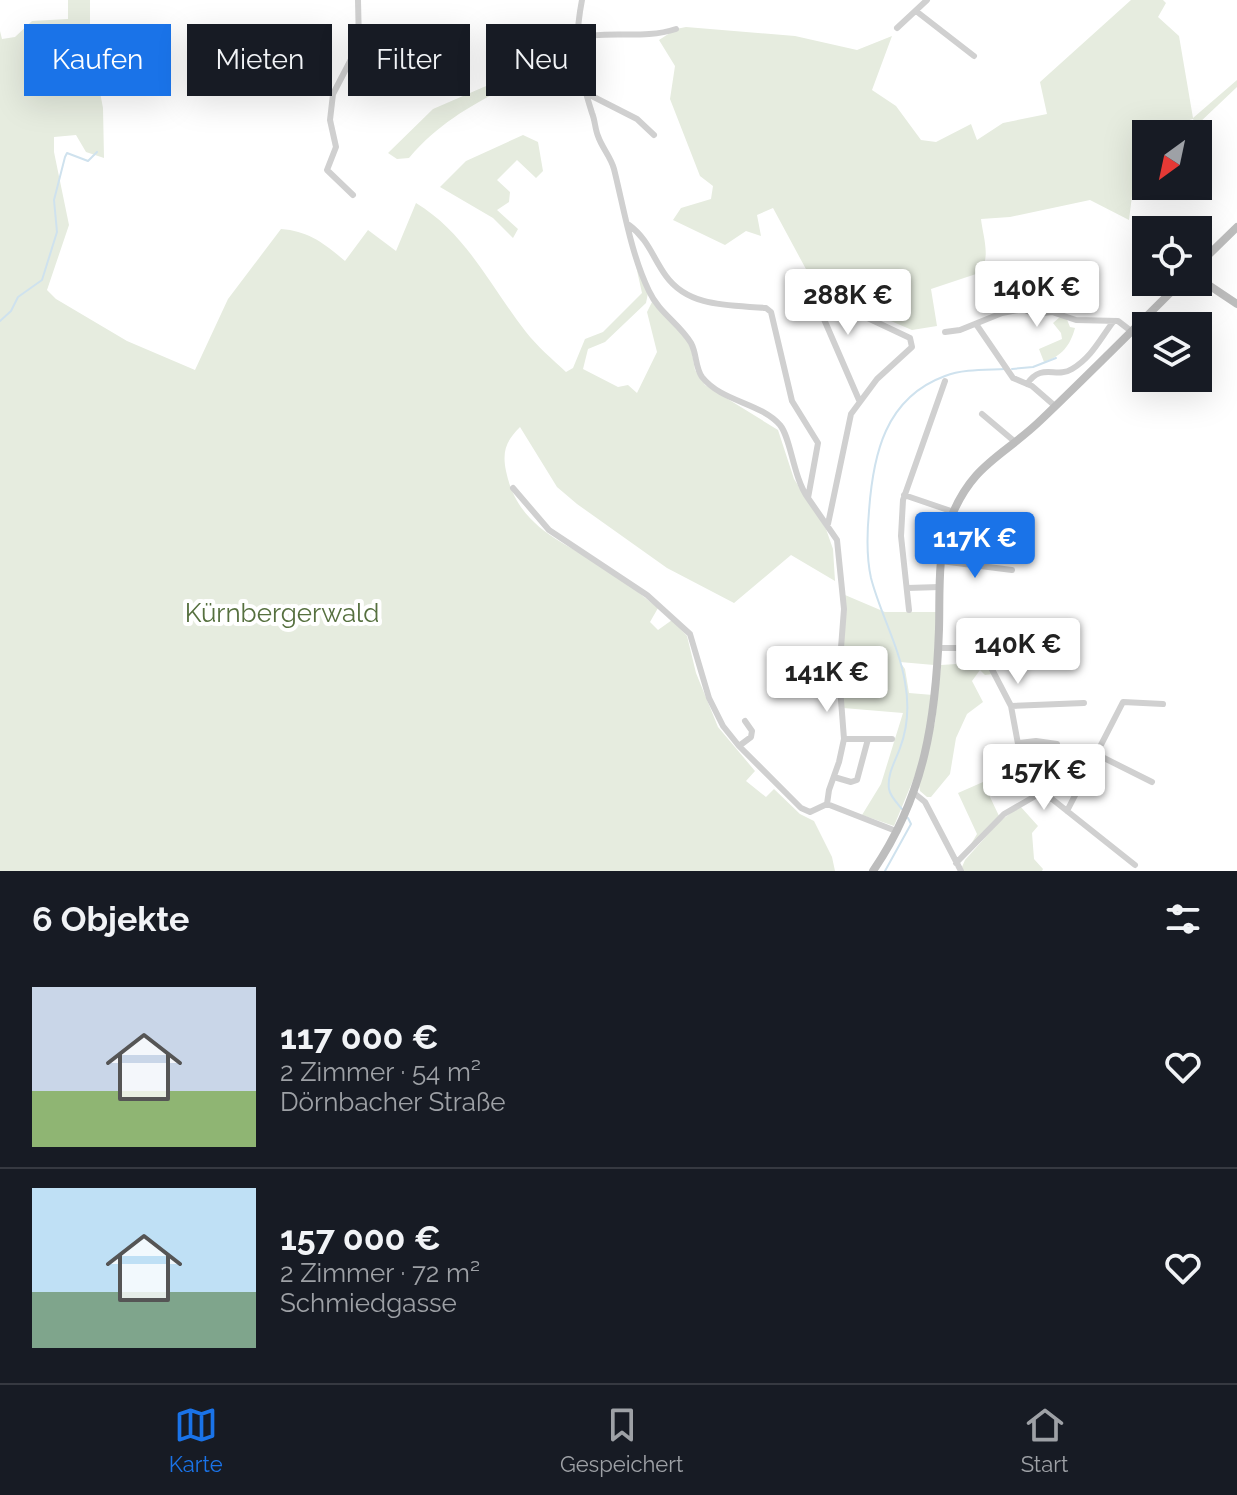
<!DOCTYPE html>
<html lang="de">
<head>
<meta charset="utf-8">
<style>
  :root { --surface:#171b24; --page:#242831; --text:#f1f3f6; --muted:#9ea1a6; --line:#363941; --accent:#1a73e8 }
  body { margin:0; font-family:Raleway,sans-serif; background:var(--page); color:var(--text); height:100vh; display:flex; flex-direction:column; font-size:30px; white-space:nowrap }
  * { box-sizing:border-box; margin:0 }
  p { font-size:26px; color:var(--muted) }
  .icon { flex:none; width:44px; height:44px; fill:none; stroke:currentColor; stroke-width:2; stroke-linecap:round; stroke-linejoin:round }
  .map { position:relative; height:871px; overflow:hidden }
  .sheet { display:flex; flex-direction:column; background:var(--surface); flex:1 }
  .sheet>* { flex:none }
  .top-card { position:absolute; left:24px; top:24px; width:800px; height:72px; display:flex; gap:16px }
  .needle { width:52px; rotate:213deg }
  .tools { position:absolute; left:1132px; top:120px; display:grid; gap:16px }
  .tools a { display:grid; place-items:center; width:80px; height:80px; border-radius:0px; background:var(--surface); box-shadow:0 8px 32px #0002; font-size:40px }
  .price { position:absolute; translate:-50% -68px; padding:0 18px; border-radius:8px; background:#fff; color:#222; font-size:26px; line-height:52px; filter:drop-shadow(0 2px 4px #0008) }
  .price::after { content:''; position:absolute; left:50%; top:48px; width:24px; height:18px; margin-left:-12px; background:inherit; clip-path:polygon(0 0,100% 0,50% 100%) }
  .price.active { background:var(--accent); color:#fff }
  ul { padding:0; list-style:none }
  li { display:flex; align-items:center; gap:24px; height:200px; padding:0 32px }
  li+li { border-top:2px solid var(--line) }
  li span { display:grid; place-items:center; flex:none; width:224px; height:160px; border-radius:0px; color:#555 }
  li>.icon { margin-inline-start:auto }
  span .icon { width:96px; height:96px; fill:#fffc; stroke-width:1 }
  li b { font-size:34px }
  h2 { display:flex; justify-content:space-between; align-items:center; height:96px; padding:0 32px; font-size:34px }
  .pill { padding:0 28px; border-radius:0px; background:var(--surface); box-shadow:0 8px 32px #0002; font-size:28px; line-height:72px }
  .pill.active { background:var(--accent); color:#fff }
  .tabs { display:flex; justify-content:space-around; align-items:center; height:112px; border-top:2px solid var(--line); background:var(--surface); font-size:22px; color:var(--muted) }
  .tabs a { display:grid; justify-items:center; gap:4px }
  .tabs .active { color:var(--accent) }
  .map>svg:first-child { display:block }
  .green { fill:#e6ecdf }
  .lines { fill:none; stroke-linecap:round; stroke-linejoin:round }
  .stream { stroke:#cfe2ee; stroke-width:2 }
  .street { stroke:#d0d0d0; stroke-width:6 }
  .secondary { stroke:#bdbdbd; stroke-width:8 }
  .labels { text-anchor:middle; stroke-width:8; stroke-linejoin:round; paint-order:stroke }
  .park-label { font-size:26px; fill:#56703f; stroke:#fff }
</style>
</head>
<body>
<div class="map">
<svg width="1237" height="871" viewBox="0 0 1237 871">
  <rect width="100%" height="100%" fill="#fff"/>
  <path class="green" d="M68,0H90V40L103,108L104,158L86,152L76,135L54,137V152L69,225L47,290L56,299L127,341L195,370L228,299L281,229C309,231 325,244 345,261L368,230L396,251L416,203C467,234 490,286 526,332C537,346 552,359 566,372L573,368L585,339L603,332L642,293L636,266L637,264L648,293L646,303L605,342L588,349L583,369L618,387L628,385L637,393L657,352L647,312L653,300L685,338L691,348L695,370L705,385L778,430L794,479L826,529L833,549L835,581L791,555L734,603L667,568L577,504L557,487L520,427C506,441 502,451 506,471C518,529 565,542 609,570C626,581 642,596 658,608L650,622L658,630L672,620L687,636L696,673L718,727L755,771L746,781L766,797L774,789L800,814L814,821L832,857L835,871H0V31L2,39L15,37L32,21L68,19Z
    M1131,0H1163L1166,3L1158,17L1179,36L1193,118L1237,80V87L1197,125L1193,119L1186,121L1173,134H1146V173L1133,188L1129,220L1090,200L1010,217L981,219C983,237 993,263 976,274L931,289L937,326L912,330L832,296L814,284L773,208L757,215L761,236L746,231L725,245L673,220L681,208L711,199L713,186L700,176L670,99L675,66L659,40L676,29L686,27L795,36L857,50L892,36L872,90L896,106L921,140L936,142L971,124L977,140L1003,123L1047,114L1040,82Z
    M500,80L506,87C467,108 438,124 409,158L397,159L388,153L433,109Z
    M523,135L538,142L543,171L536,178L517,160L497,180L510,192L509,202L497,210L518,229L513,238L493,218L440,187L466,161Z
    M1060,317H1066L1070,327L1075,328C1070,346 1062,356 1044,362L1039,349L1062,339L1061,333L1053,323Z
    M845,595L885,612H937L934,665L900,662L905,669L909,693L933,695L921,761L894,826L862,815L881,784L903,713L843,708L842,676Z
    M986,662L993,674L985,675L980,670L972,681L983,702L967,714L956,738L950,774L931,797H927L920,791L919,785L935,722L941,665Z
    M983,782L999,816L967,851L977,834L958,793Z
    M1020,806L1038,826L1032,833L1034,859L1043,869L1042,871H964L962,867L965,860L999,822Z"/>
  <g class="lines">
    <path class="stream" d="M0,321L11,311L18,297L42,280L57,232L54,200L65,157L67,153L88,161L97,152
      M1012,369L1033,367L1056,358
      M902,809C897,803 890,796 889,789C887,774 895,762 900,748C908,727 909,704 905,682C899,646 880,613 871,578C866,556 867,533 869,511C873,455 885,398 945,376C963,369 986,370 1005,369
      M885,871L911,824L908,818"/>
    <path class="street" d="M582,0C573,46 578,69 592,113C595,120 595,129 598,136C602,148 611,157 614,169C624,209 631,254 649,291C659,313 679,323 691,343C697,354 695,367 702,377C722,402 759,402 780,425C791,438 793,477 808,498
      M916,11L974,56
      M897,28L927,0
      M575,38C609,30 643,40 676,29
      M584,92L637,119L654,135
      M353,195L327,170L336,147L330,120L333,94L359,44L358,0
      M629,225C648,239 653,258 666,276C689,308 731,305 766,308L771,312L792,401L818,443L808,498L837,540L844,609L839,674L844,739L839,762L829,790L827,804L896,831
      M810,287L859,400
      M976,324L1013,378L1032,386L1055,406
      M945,332L960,330L1002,313L1023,309L1034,314L1052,312L1076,320L1118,321L1131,331
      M1027,384C1042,362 1056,379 1072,369C1092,357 1100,339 1113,322
      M982,414L1014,441
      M513,488L549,530L647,595L690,634L709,698L723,726L739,746L801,808L810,812L827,804
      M904,495L954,512
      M828,524L851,414L877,379L912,347L910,338L857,313
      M941,561L1012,570
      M907,588L940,587
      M909,610L901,536L903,500L945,381
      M938,648H972L984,654L1011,706L1025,782L1034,796
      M1011,706L1084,703
      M844,739H892
      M1019,743L1036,741L1057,744
      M739,746L751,737L752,731L745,721
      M1096,754L1152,782
      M834,777L851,782L857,780L868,739
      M914,793L925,802L961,871
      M1067,811L1123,702L1163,704
      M956,863L1004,814L1037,795L1052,799L1135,865"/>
    <path class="secondary" d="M1198,265L1237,227
      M1198,278L1237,304
      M873,871C925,795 936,718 939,629C940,593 937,554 950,520C972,463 1003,457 1042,419C1089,374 1135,328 1181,282"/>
  </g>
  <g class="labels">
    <g class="park-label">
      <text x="282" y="622">Kürnbergerwald</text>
    </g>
  </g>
</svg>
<div class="tools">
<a><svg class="needle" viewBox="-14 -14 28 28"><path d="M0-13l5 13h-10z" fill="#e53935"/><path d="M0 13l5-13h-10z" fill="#9ea1a6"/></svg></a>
<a><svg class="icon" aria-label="locate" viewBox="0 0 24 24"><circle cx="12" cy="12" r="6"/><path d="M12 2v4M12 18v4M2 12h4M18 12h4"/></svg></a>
<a><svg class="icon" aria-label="layers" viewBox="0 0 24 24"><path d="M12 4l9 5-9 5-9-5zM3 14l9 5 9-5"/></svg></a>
</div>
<b class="price" style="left:1037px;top:329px">140K €</b>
<b class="price" style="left:848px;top:337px">288K €</b>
<b class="price active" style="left:975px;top:580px">117K €</b>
<b class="price" style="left:1018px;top:686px">140K €</b>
<b class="price" style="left:827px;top:714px">141K €</b>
<b class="price" style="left:1044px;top:812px">157K €</b>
<div class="top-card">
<a class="pill active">Kaufen</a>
<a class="pill">Mieten</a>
<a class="pill">Filter</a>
<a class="pill">Neu</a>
</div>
</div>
<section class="sheet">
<h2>6 Objekte<svg class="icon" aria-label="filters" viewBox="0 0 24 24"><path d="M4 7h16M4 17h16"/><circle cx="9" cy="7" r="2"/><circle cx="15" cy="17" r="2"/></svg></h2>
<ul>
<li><span style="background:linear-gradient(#c9d6e8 65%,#8fb573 0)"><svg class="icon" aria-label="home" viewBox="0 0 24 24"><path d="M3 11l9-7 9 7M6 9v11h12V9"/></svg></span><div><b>117 000 €</b><p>2 Zimmer · 54 m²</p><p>Dörnbacher Straße</p></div><svg class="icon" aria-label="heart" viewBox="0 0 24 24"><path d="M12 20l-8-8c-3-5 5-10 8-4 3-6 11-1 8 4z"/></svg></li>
<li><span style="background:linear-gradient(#bfe0f5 65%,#7fa58c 0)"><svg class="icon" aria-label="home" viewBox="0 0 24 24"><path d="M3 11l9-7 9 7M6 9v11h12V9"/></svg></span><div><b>157 000 €</b><p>2 Zimmer · 72 m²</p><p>Schmiedgasse</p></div><svg class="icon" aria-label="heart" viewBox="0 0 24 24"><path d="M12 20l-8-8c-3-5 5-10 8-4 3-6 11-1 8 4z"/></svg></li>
</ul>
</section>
<nav class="tabs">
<a class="active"><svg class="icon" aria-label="map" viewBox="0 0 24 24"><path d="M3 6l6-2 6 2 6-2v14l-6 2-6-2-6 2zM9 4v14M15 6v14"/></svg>Karte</a>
<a><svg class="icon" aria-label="saved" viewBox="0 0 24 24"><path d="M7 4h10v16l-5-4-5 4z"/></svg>Gespeichert</a>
<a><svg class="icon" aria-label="home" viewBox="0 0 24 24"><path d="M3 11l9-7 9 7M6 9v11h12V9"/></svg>Start</a>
</nav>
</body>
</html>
